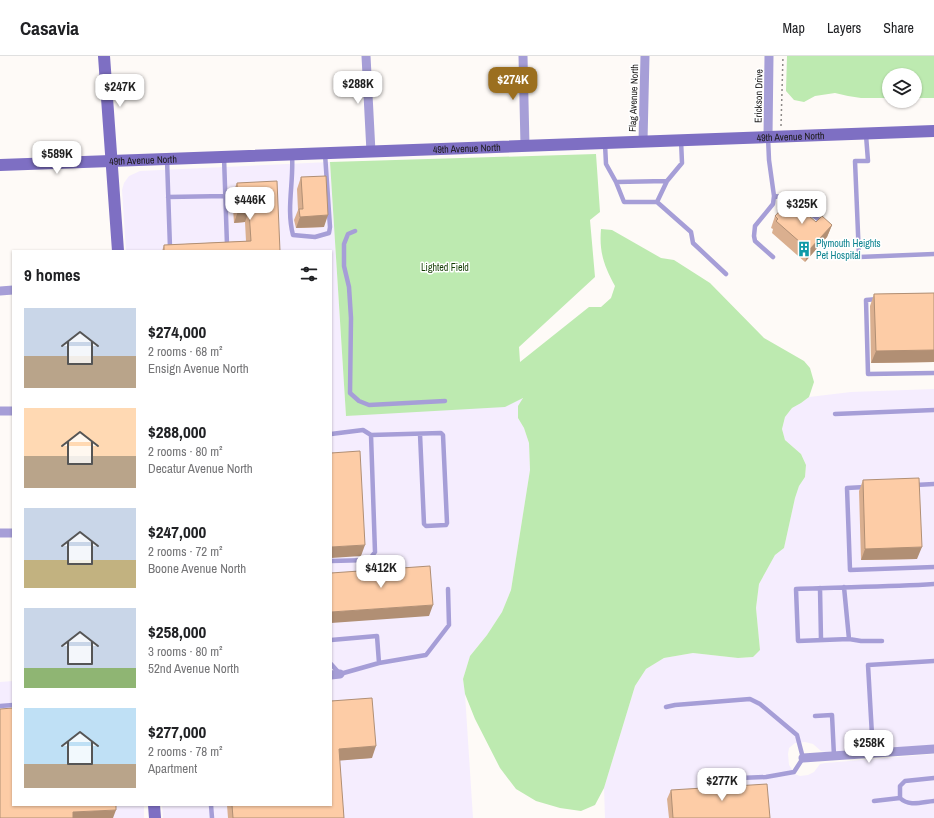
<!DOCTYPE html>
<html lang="en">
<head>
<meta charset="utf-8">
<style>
  :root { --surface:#fff; --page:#f2f2f2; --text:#202124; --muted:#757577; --line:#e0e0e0; --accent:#9b6f1f }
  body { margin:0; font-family:"Archivo Narrow",sans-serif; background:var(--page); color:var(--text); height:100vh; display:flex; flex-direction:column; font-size:15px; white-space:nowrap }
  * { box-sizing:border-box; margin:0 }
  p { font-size:13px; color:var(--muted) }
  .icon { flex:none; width:22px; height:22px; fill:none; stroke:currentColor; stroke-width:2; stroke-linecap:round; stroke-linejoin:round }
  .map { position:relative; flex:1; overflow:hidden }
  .sheet { position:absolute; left:12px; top:194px; width:320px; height:556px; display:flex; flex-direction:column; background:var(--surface); border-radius:0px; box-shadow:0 1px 3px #0004 }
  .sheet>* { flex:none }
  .tools { position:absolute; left:882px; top:12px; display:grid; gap:8px }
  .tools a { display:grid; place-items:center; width:40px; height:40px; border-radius:50%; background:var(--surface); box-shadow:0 1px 3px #0004; font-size:20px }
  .price { position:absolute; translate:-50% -34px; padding:0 9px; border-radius:8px; background:#fff; color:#222; font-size:13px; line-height:26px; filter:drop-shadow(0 1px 2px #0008) }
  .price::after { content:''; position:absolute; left:50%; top:24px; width:12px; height:9px; margin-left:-6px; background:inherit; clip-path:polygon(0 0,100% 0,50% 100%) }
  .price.active { background:var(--accent); color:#fff }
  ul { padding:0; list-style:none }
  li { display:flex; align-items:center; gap:12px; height:100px; padding:0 12px }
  li span { display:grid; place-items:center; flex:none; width:112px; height:80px; border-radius:0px; color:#555 }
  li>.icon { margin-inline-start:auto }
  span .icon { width:48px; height:48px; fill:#fffc; stroke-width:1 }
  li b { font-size:17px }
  h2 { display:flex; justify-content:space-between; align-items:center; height:48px; padding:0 12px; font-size:17px }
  header { display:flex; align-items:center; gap:24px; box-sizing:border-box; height:56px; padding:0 20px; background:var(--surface); border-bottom:1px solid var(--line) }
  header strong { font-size:19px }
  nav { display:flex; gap:22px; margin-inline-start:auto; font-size:14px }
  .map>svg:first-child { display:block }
  .industrial { fill:#f5edfe }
  .green { fill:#bdeab0 }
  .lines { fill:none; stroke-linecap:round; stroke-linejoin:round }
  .path { stroke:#8c8987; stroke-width:1.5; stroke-dasharray:2 3; stroke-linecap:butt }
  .lane { stroke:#a69ed7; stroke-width:4.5 }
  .street { stroke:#a69ed7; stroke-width:9 }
  .secondary { stroke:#7e6fc3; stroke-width:12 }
  .wall { fill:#daaf8f }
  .shaded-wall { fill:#b18f74 }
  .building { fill:#fdcca6; stroke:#b18f74 }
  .labels { text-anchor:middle; stroke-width:3; stroke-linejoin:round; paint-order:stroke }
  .street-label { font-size:10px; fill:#1c1a19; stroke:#fff }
  .culture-label { font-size:10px; fill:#0d838f; stroke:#fff; text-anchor:start }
  .park-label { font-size:10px; fill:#153d05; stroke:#fff }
</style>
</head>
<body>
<header>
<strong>Casavia</strong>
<nav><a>Map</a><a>Layers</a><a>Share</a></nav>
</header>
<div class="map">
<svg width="934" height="762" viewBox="0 0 934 762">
  <rect width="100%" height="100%" fill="#fefaf7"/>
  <path class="industrial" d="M330,106L346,360L523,341L518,362L524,372L529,387L530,414L511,534L502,556L487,579L470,600L463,623L465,638L473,762H163L162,749H331V195H126L122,134L124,127L129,120L140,115Z
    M934,333V689L825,696L821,695L813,688L805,686L795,687L789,692L788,698L789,709L795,718L800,720L808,719L814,716L820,708L825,707L934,698V762H605L604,732L635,630L646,613L664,602L693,597L738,602L753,601L760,594L756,552L759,528L775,499L784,492L795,442L799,430L805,421L806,409L801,398L785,384L782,373L785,361L792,352L801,347L809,341L851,336Z
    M13,625V749H144V762H0V626Z"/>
  <path class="green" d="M787,0H934V42H915V19H889V42H861L848,40L835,37L815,40L804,46L794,44L786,35Z
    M596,98L600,156L590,164L595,221L519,291L520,306L589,251H601L611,242L615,230C604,210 599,196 601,173L612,174L661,202L674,204L710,227L764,282L804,305L810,312L814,326L809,341L801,347L792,352L785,361L782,373L785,384L801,398L806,409L805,421L799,430L795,442L784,492L775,499L759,528L756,552L760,594L753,601L738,602L693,597L664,602L646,613L635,630L604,732L595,749L581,755L560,752L536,745L516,733L500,712L475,663L465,638L463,623L470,600L487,579L502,556L511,534L530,414L529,387L524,372L518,362V350L523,342L505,351L346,360L330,106Z"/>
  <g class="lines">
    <path class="path" d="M781,70L783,0"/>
    <path class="lane" d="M866,79L868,105H855L859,201L934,198
      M768,81L769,104L774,140L773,148L755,170L754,180L755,185L773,201
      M605,88L606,108L616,126L667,125L682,107L681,84
      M292,99C294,126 286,152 293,179L315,181L329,177L330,171L325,98
      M224,101L227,189L225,190
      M167,103L170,192H172
      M616,126L624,146H657L691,176L693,187L726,218
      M774,140L790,142L818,163
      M168,141L226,140
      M657,146L667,125
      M355,175L348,178L344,188V210L349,231L351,262L350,337L359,345L369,349L445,345
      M878,243L866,244L868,318L934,317
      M835,358L934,354
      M331,378L363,374L371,379L375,496L369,504L331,505
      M371,379L441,377L443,379L447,467L446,469L426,470L424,468L420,378
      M915,429L934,428
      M865,431L847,432L850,514L934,511
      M844,531L849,583L798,585L796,533C842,531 888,531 934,528
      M820,532L821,584
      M849,583L861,585H882
      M331,584L377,580L379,607L340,618L331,608
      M379,607L426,599L449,569L448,533
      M0,650L13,649
      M666,651L675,649L750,643L760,648L797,679L803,702L794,716L766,721L715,723
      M815,660L832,659L834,700
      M873,697L868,609L934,605
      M934,722L905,725L900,730V742C909,751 922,746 934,745
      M874,745L900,742
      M211,749L212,762"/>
    <path class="street" d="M366,0L371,96
      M523,0L525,90
      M768,81L769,0
      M643,85L645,0
      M0,235L13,234
      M0,355H13
      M0,477H13
      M331,619L340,618
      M803,702L934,693"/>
    <g class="secondary">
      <path d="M104,0L118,195"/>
      <path id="s1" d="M0,109L934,75"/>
      <path d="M154,749L155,762"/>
    </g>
  </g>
  <path class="wall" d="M301,121L324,171L296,172L294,164L298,154L297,133Z
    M237,127L280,195H162L164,189L246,185L245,166L234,167L232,138Z
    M775,160L816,166L832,169L827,181L805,206L772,177L773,173L771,172Z
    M934,237V306L871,307L870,250L874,238Z
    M863,424L917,503L861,504L859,435Z
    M331,645L372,702L339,704L344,762H228L227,749H331Z
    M671,734L770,762H669L667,743Z"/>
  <path class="shaded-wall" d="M238,155H249L245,166L234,167Z
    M328,159L324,171L296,172L300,161Z
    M832,169L827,181L805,206L809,194Z
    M934,294V306L871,307L876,295Z
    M365,489L361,500L331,502V491Z
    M922,491L917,503L861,504L865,493Z
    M433,549L429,560L331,567V556Z
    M376,690L372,702L335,705L339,693Z
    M116,754L113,762H71L73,756Z"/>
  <path class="building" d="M326,120L328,159L300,161L299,153H303L301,121Z
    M277,125L280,195H164V189L251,185L249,155H238L237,127Z
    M788,146L791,148L793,146L816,166L822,160L832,169L809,194L776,165L778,163L775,160Z
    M934,237V294L876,295L874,238Z
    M360,395L365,489L331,491V397Z
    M919,422L922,491L865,493L863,424Z
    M430,510L433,549L331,556V517Z
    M372,642L376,690L339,693L344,762H233L232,749H331V645Z
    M13,652V749H116V754L73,756V762H0V653Z
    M767,728L770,762H673L671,734Z"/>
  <defs>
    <g id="building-bare" transform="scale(1.2)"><path d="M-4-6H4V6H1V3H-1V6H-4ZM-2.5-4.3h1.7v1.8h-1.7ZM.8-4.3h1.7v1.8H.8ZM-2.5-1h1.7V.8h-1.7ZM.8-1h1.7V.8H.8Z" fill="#0f9aa8" stroke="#fff" stroke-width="2.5" paint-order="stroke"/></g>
  </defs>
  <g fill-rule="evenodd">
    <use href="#building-bare" x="804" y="193"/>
  </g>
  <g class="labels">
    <g class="street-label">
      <text transform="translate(758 40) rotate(-89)" y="4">Erickson Drive</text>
      <text transform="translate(633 42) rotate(-88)" y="4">Flag Avenue North</text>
      <text dy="4" stroke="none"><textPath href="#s1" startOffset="791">49th Avenue North</textPath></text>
      <text dy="4" stroke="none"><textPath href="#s1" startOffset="467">49th Avenue North</textPath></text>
      <text dy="4" stroke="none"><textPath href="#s1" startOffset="143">49th Avenue North</textPath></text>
    </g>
    <g class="culture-label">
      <text x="816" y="191">Plymouth Heights<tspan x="816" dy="12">Pet Hospital</tspan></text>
    </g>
    <g class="park-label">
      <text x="445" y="215">Lighted Field</text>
    </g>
  </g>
</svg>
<div class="tools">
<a><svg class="icon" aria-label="layers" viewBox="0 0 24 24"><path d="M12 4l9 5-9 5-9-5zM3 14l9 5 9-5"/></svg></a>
</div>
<b class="price active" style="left:513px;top:45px">$274K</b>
<b class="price" style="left:358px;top:49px">$288K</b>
<b class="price" style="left:120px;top:52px">$247K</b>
<b class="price" style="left:57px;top:119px">$589K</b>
<b class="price" style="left:250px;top:165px">$446K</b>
<b class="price" style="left:802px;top:169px">$325K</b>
<b class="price" style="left:381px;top:533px">$412K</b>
<b class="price" style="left:869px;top:708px">$258K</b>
<b class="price" style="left:722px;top:746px">$277K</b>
<section class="sheet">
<h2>9 homes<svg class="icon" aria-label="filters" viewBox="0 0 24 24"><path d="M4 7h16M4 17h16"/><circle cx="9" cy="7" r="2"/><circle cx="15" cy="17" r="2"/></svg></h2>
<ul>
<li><span style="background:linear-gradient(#c9d6e8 60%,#b9a48a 0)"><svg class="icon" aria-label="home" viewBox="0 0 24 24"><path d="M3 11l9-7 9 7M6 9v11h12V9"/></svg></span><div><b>$274,000</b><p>2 rooms · 68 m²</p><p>Ensign Avenue North</p></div></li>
<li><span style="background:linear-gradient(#ffd9b3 60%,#b9a48a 0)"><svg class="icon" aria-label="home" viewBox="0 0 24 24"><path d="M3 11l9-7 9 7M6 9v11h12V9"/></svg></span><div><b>$288,000</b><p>2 rooms · 80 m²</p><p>Decatur Avenue North</p></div></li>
<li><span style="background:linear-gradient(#c9d6e8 65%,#c2b280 0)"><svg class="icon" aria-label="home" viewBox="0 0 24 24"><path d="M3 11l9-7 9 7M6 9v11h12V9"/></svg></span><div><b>$247,000</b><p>2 rooms · 72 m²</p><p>Boone Avenue North</p></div></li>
<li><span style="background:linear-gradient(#c9d6e8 75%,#8fb573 0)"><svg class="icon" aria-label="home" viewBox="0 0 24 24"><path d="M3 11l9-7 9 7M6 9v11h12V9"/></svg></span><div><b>$258,000</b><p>3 rooms · 80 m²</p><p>52nd Avenue North</p></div></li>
<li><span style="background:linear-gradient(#bfe0f5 70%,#b9a48a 0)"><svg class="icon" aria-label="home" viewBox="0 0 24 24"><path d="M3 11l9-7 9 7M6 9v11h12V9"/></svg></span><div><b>$277,000</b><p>2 rooms · 78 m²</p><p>Apartment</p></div></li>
</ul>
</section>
</div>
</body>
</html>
